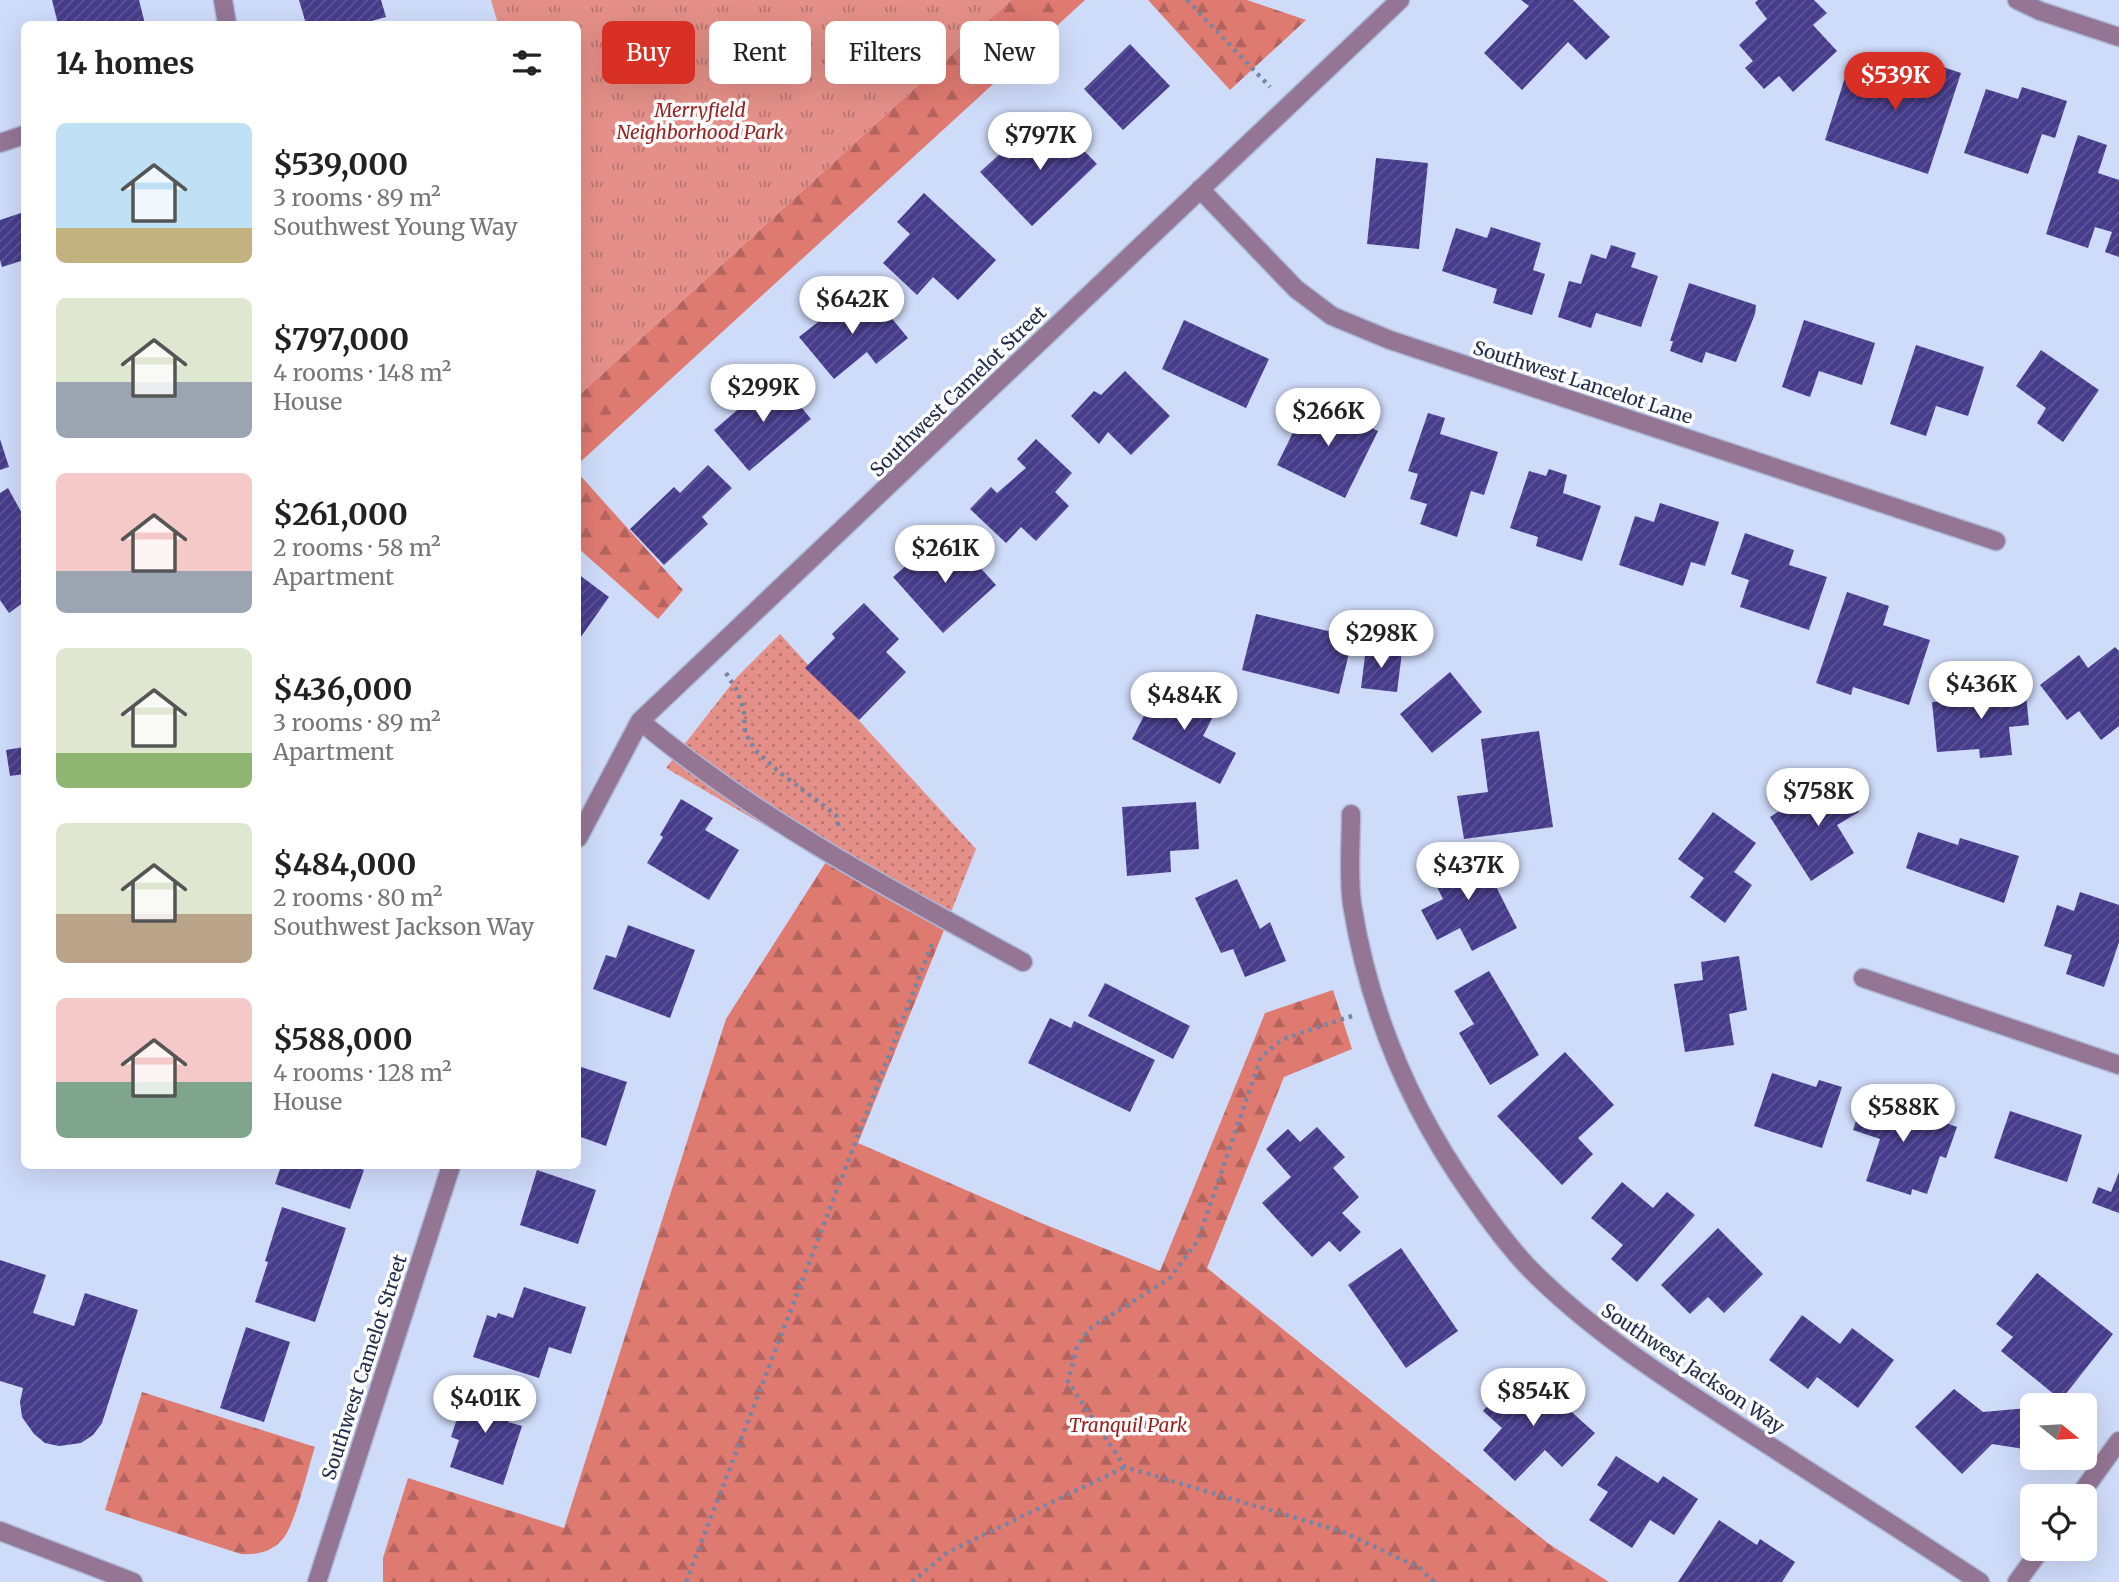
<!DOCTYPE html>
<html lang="en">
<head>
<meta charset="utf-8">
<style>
  :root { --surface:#fff; --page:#f2f2f2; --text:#222; --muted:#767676; --accent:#d93025 }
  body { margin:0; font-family:Merriweather,serif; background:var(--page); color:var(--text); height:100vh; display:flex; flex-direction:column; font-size:26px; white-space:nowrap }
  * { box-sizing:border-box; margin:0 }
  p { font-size:23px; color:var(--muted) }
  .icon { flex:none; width:38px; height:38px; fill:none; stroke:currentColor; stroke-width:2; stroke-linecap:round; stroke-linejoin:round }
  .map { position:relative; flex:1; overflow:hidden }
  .drawer { position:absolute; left:21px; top:21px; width:560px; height:1148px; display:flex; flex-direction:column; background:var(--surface); border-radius:10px; box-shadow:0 7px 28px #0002 }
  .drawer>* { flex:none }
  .guide { position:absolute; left:602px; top:21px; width:665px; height:63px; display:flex; gap:14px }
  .needle { width:46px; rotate:108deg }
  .buttons { position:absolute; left:2020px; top:1393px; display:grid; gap:14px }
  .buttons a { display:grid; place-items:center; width:77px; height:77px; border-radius:10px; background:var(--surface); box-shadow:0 7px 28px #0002; font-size:35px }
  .price { position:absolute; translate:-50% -60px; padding:0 16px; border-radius:24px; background:#fff; color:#222; font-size:23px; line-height:46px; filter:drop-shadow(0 2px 4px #0008) }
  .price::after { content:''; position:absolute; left:50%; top:42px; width:21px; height:16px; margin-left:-10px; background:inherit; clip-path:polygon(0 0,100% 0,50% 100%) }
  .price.active { background:var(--accent); color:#fff }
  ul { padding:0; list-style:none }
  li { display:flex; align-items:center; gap:21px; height:175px; padding:0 35px }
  li span { display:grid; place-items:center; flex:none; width:196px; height:140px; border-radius:10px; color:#555 }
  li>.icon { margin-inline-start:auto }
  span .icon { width:84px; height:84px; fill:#fffc; stroke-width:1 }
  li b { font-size:30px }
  h2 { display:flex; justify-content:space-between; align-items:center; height:84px; padding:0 35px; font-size:30px }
  .tag { padding:0 24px; border-radius:10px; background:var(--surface); box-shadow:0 7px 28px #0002; font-size:24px; line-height:63px }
  .tag.active { background:var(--accent); color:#fff }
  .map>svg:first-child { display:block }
  .grass { fill:url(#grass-dots) }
  .forest { fill:url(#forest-firs) }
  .park { fill:url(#park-tufts) }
  .building { fill:url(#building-hatch) }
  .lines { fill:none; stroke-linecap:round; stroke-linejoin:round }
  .minor-casing { stroke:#abb8d6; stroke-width:21 }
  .path { stroke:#7885a2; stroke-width:4.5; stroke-dasharray:3.5 5; stroke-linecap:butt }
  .minor { stroke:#947694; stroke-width:18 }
  .labels { text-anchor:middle; stroke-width:7; stroke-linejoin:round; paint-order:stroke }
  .park-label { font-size:19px; font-style:italic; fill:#9a2121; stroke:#fcfcfc }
  .street-label { font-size:19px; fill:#212d4a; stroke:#fcfcfc }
</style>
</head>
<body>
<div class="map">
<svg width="2119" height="1582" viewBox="0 0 2119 1582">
  <defs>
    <pattern id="grass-dots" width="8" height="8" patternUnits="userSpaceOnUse" patternTransform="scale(1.75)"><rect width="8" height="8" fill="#e49088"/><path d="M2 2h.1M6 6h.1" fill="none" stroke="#b87671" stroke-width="1.8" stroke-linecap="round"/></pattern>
    <pattern id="forest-firs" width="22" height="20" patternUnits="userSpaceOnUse" patternTransform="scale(1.75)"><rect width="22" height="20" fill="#df7a71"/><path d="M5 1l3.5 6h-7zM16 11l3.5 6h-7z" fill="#b4645f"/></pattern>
    <pattern id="park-tufts" width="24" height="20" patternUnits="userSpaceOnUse" patternTransform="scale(1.75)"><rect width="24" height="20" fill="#e49088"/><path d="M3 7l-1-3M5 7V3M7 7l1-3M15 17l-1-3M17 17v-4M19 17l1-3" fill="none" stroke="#b87671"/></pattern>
    <pattern id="building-hatch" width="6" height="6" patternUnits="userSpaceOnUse" patternTransform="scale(1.75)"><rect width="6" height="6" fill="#473c8b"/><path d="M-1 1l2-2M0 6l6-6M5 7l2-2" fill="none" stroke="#5e5697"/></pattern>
  </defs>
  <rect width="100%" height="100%" fill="#cedbf9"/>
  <path class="grass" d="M780,634L976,849L944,930L666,768L737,677Z"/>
  <path class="forest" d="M1011,0H1085L578,464V396Z
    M1148,0H1247L1306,20L1230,90Z
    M578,473L683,590L658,619L578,548Z
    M826,862L944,930L858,1143L1039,1222L1160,1271L1265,1013L1333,990L1352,1049L1284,1077L1207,1268L1549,1544L1609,1582H383V1558L408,1478L564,1528L726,1019Z
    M142,1392L315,1447C308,1468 295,1526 282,1540C271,1552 257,1555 241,1554L105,1510Z"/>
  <path class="park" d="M491,0H1011L578,396V24H498Z"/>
  <path class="building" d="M52,0H139L145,24H58Z
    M299,0H381L386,17L361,24H306Z
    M1521,0H1573L1610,37L1586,60L1568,42L1522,90L1484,53L1529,6Z
    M1758,0H1814L1827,13L1813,25L1837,51L1793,92L1779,76L1764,89L1745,68L1753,61L1739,45L1767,19L1755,3Z
    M1130,44L1170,86L1123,130L1084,89Z
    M1901,53L1961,73L1928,174L1825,140L1850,62L1881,72L1879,80L1891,84Z
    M2022,87L2067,101L2055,138L2042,134L2028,174L1964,153L1986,89L2018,99Z
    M1052,118L1097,164L1032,226L980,172L1002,152L1009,159Z
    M2078,135L2107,145L2098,173L2119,180V257L2105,252L2112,232L2095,227L2088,248L2046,234Z
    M1376,158L1428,163L1419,249L1367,244Z
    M924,193L996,260L958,300L933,277L917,295L883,263L910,234L897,222Z
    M24,212V260L2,267L0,260V220Z
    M1491,227L1541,243L1533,270L1545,274L1532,315L1493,303L1497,289L1442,271L1456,228L1487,238Z
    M1611,245L1636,253L1631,267L1658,276L1641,327L1596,313L1591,328L1558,317L1569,281L1581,284L1591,254L1606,259Z
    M1689,283L1756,305L1755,314L1736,362L1706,352L1702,363L1670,351L1673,341H1670Z
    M851,296L858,304L862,300L875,316L884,309L908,338L876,364L867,352L834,379L799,337Z
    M1184,320L1269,359L1246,408L1162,369Z
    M1804,320L1875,343L1862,385L1819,371L1810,397L1782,387Z
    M1916,345L1984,367L1968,416L1936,406L1926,436L1890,424Z
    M2041,350L2099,390L2063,442L2037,423L2046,408L2016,386Z
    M1125,371L1170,416L1131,455L1108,432L1099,444L1071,416L1094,391L1101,395Z
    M776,377L811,419L749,471L714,430Z
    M1310,398L1378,431L1345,498L1277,465Z
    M1428,413L1445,418L1440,434L1498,452L1484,495L1471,491L1457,537L1420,524L1427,504L1410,499L1418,474L1408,471Z
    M0,439L9,467L0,470Z
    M1036,439L1072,473L1055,492L1069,506L1036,541L1021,527L1006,543L970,509L991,487L997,493L1026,468L1017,459Z
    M708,465L732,488L702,517L708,524L664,565L630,529L674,487L680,493Z
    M1549,469L1567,475L1563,493L1601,506L1582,561L1536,546L1538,537L1510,528L1529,471L1546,476Z
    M8,488L24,517V602L9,613L0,600V493Z
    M1660,503L1719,522L1705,566L1691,562L1683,586L1619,565L1635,516L1654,522Z
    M1745,533L1794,550L1789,565L1827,577L1809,630L1740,607L1749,580L1731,574Z
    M957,542L996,585L943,633L893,577L925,549L936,561Z
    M578,574L609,597L578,641Z
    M1847,592L1889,606L1883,625L1930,640L1909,705L1853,687L1851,695L1816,683Z
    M864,603L899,639L886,652L906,672L859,720L805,668L835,638L832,634Z
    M1256,614L1353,637L1339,694L1242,670Z
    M2115,647L2119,651V726L2101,740L2079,711L2067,720L2040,685L2079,655L2088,668Z
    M1366,648L1402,652L1397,692L1361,688Z
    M1450,672L1482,712L1432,753L1400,714Z
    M1163,679L1218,707L1203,736L1236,753L1220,784L1132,739Z
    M2025,684L2029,725L2009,727L2012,755L1980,758L1979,749L1937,752L1932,702L1974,699L1973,689Z
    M1539,731L1553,827L1464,839L1457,796L1488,792L1481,739Z
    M24,747V774L10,776L6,750Z
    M1836,776L1859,812L1837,825L1854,853L1811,881L1770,817Z
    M681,799L713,818L705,830L739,850L709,900L647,863L663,837L660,835Z
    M1196,802L1199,849L1170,851L1171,872L1127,876L1122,807Z
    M1713,812L1756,843L1734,872L1752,885L1725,923L1690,897L1704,878L1678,859Z
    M1918,832L1958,845L1960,838L2019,856L2004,903L1906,868Z
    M1476,847L1517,928L1472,951L1460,928L1437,940L1421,910L1443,899L1429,871Z
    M1237,879L1260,929L1270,922L1286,961L1245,977L1233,949L1221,953L1195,898Z
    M2080,892L2119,905V942L2104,987L2066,974L2072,955L2044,946L2057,905L2074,911Z
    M628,925L695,950L670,1018L593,989L606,955L616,958Z
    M1739,956L1747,1010L1729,1014L1734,1045L1685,1052L1674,984L1703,980L1701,962Z
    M1489,971L1539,1055L1490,1085L1459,1033L1474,1024L1454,991Z
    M1105,983L1190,1026L1173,1059L1088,1016Z
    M1050,1018L1071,1028L1074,1021L1155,1060L1130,1112L1028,1063Z
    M1565,1052L1614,1105L1578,1138L1593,1154L1562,1185L1497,1116Z
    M578,1066L627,1082L606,1146L578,1136Z
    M1772,1073L1816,1087L1819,1080L1842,1087L1822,1148L1754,1126Z
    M1866,1091L1921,1109L1916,1121L1933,1126L1935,1119L1957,1127L1946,1158L1940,1156L1927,1194L1912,1189L1911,1195L1866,1181L1880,1139L1853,1130Z
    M2010,1111L2082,1135L2067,1182L1994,1158Z
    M1317,1127L1345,1157L1333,1168L1359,1197L1342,1213L1361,1232L1340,1252L1329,1241L1312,1257L1262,1203L1291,1177L1266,1149L1288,1129L1300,1142Z
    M281,1166H352L364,1170L350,1209L275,1184Z
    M537,1170L596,1190L578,1244L520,1225Z
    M2119,1172V1213L2092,1203L2098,1187L2111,1192Z
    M1622,1182L1653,1208L1667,1192L1695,1215L1637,1282L1611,1259L1623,1245L1591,1218Z
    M282,1207L346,1228L315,1322L255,1302L268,1262L265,1261Z
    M1718,1228L1763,1274L1724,1313L1708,1297L1690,1314L1661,1285Z
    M1401,1248L1458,1331L1406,1368L1348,1285Z
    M0,1260L46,1275L33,1313L74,1326L85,1293L138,1310L102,1423L93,1435L81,1443L59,1446L45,1443L34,1434L22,1417L20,1402L23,1388L0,1381Z
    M2037,1273L2113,1334L2061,1400L2001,1351L2013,1337L1996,1324Z
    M524,1287L586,1307L571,1354L549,1347L539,1378L473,1357L487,1315L496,1318L498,1313L513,1318Z
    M1802,1315L1840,1344L1852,1328L1894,1360L1858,1408L1817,1377L1808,1389L1769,1360Z
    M246,1327L290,1342L264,1422L220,1408Z
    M1514,1376L1523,1392L1536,1380L1595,1433L1562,1467L1545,1450L1515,1481L1483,1450L1502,1428L1483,1411Z
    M468,1384L515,1400L508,1422L522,1426L503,1485L450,1467L459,1440L451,1437Z
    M1954,1389L1983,1412L2028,1408L2024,1449L1992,1444L1962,1474L1915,1427Z
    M1616,1456L1658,1483L1663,1476L1698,1499L1674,1535L1650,1520L1632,1548L1589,1520L1608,1492L1597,1485Z
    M1719,1520L1757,1545L1760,1539L1795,1562L1782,1582H1678Z"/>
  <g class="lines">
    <g class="minor-casing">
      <path id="minor" d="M223,0L227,24
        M2017,0L2040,11L2119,37
        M0,143L24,135
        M1200,189L1296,289L1332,316L1390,340L1996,541
        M640,721C756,818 891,890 1023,962
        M1351,814C1351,843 1348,875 1352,904C1369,1011 1408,1105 1471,1194C1489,1220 1508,1246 1530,1269C1593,1333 1670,1381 1745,1430C1823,1480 1902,1531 1980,1582
        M578,838L640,721L1400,0
        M1863,978L2119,1065
        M2079,1496L2119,1441
        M0,1531L133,1582
        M317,1582L451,1166
        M2017,1582L2041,1549"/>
    </g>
    <path class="path" d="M1187,0L1270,87
      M726,673L738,692L744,711L745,732L755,750L779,772L836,815L839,828
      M1352,1016L1283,1039L1261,1057L1198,1240L1170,1278L1089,1329L1077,1347L1068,1382L1125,1467L1343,1532L1420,1568L1434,1582
      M686,1582L933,941
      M912,1582L948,1552L1125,1467"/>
    <use href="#minor" class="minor"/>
  </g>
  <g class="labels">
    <g class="park-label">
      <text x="700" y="117">Merryfield<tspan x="700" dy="22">Neighborhood Park</tspan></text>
      <text x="1128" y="1432">Tranquil Park</text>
    </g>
    <g class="street-label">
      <text transform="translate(1583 382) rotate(18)" y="7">Southwest Lancelot Lane</text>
      <text transform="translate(958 391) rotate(-44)" y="7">Southwest Camelot Street</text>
      <text transform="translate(364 1367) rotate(-72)" y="7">Southwest Camelot Street</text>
      <text transform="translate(1693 1368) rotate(34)" y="7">Southwest Jackson Way</text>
    </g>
  </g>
</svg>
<div class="buttons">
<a><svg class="needle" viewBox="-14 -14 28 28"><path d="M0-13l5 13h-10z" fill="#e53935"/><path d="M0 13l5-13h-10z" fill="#767676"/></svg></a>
<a><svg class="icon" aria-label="locate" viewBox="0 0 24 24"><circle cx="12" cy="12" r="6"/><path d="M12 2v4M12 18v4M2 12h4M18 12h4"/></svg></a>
</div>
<b class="price active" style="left:1895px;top:112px">$539K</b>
<b class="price" style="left:1040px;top:172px">$797K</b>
<b class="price" style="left:852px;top:336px">$642K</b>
<b class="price" style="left:763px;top:424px">$299K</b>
<b class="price" style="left:1328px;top:448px">$266K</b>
<b class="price" style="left:945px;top:585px">$261K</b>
<b class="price" style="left:1381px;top:670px">$298K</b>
<b class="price" style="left:1981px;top:721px">$436K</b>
<b class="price" style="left:1184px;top:732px">$484K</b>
<b class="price" style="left:1818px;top:828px">$758K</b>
<b class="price" style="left:1468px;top:902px">$437K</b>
<b class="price" style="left:1903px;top:1144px">$588K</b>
<b class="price" style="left:1533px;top:1428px">$854K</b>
<b class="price" style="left:485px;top:1435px">$401K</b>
<div class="guide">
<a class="tag active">Buy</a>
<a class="tag">Rent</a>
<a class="tag">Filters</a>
<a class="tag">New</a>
</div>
<section class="drawer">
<h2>14 homes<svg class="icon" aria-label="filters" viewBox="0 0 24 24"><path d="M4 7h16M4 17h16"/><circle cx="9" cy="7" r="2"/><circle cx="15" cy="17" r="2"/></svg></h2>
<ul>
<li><span style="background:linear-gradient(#bfe0f5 75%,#c2b280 0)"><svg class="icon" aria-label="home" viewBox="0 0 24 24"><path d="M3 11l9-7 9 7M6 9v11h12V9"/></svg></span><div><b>$539,000</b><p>3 rooms · 89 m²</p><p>Southwest Young Way</p></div></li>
<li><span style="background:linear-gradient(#dfe7d0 60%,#9aa5b1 0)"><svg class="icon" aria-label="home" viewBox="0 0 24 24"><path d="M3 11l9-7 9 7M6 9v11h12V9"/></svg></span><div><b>$797,000</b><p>4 rooms · 148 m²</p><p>House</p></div></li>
<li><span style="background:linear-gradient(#f6c9c9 70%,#9aa5b1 0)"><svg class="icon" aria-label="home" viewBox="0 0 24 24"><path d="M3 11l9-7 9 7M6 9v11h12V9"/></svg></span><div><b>$261,000</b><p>2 rooms · 58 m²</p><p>Apartment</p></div></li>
<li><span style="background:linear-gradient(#dfe7d0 75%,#8fb573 0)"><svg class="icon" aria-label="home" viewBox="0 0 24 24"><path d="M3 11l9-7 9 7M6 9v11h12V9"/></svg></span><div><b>$436,000</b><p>3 rooms · 89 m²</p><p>Apartment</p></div></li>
<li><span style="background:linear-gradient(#dfe7d0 65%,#b9a48a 0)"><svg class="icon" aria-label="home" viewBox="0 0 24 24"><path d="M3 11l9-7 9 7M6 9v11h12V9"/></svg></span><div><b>$484,000</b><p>2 rooms · 80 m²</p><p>Southwest Jackson Way</p></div></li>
<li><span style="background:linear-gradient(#f6c9c9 60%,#7fa58c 0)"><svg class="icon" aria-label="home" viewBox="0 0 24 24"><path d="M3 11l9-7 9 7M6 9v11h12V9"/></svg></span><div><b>$588,000</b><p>4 rooms · 128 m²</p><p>House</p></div></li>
</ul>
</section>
</div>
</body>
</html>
